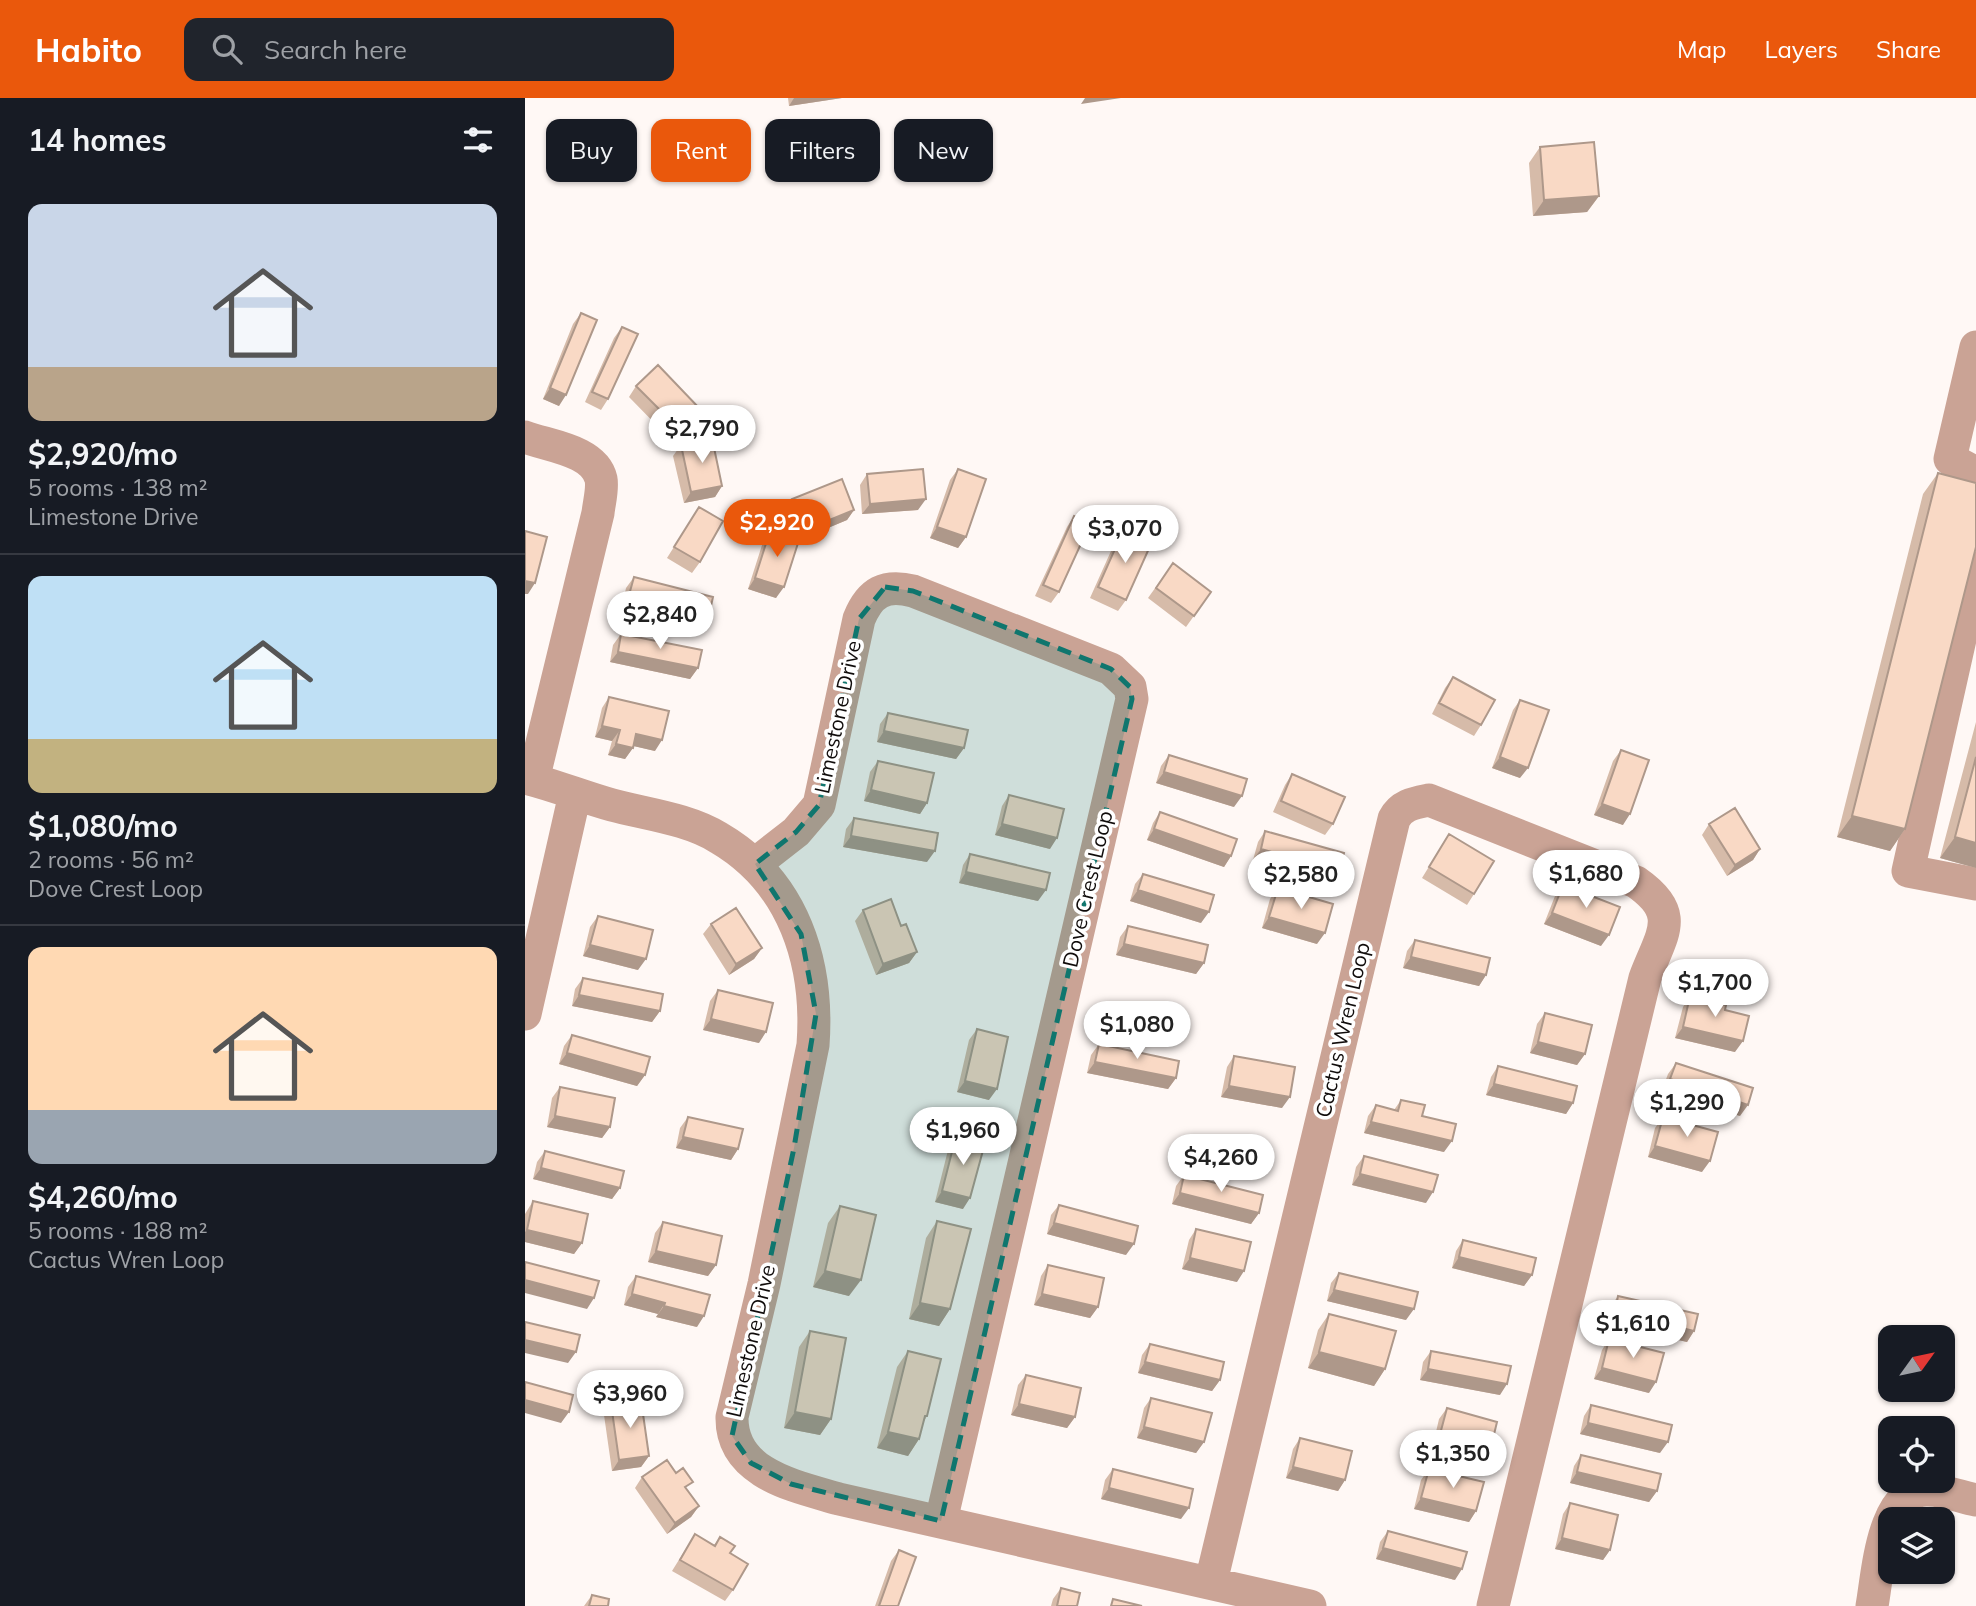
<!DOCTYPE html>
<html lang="en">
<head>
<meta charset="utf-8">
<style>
  :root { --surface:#171b24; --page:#20242c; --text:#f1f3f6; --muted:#9ea1a6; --line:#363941; --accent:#ea580c }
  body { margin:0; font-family:Mulish,sans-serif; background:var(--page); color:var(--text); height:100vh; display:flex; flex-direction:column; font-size:26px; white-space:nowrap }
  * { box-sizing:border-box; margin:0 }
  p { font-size:23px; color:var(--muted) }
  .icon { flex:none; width:38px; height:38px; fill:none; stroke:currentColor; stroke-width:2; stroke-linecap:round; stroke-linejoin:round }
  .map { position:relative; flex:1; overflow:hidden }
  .drawer { display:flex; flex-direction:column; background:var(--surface); width:525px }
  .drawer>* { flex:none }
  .hud { position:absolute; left:21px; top:21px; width:665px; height:63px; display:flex; gap:14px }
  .needle { width:46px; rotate:57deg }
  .controls { position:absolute; left:1353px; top:1227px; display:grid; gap:14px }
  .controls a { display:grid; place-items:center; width:77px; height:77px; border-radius:14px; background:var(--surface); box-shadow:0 2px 5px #0004; font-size:35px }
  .price { position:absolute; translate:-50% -60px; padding:0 16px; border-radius:24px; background:#fff; color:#222; font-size:23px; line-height:46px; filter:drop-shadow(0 2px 4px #0008) }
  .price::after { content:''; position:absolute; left:50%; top:42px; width:21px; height:16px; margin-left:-10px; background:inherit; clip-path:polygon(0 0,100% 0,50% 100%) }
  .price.active { background:var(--accent); color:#fff }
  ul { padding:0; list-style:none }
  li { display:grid; align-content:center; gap:14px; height:371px; padding:0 28px }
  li+li { border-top:2px solid var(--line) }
  li span { display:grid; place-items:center; height:217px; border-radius:14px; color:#555 }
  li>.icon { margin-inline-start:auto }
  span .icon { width:126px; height:126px; fill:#fffc; stroke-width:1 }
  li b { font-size:30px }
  h2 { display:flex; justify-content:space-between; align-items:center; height:84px; padding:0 28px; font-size:30px }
  .chip { padding:0 24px; border-radius:14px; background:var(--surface); box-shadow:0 2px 5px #0004; font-size:24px; line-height:63px }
  .chip.active { background:var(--accent); color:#fff }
  header { display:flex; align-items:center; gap:42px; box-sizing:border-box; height:98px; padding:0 35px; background:var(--accent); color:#fff }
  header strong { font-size:33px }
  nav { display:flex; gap:38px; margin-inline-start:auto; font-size:24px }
  .search { width:490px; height:63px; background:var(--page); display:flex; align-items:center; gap:18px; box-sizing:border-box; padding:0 24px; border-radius:14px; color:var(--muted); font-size:26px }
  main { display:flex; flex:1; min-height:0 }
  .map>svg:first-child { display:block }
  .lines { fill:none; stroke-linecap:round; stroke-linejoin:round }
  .minor { stroke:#caa395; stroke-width:33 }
  .wall { fill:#d6bba9 }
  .shaded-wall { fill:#ae988a }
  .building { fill:#f9d9c5; stroke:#ae988a; stroke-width:2 }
  .marked { fill:#0f766e; fill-opacity:0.2; stroke:#0f766e; stroke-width:5; stroke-dasharray:14 9; stroke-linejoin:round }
  .labels { text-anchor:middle; stroke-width:7; stroke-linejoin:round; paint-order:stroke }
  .street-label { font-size:21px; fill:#100c0b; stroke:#fff }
</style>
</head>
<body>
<header>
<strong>Habito</strong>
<div class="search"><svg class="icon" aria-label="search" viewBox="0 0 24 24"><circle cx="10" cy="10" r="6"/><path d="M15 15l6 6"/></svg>Search here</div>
<nav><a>Map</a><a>Layers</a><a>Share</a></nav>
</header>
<main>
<section class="drawer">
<h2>14 homes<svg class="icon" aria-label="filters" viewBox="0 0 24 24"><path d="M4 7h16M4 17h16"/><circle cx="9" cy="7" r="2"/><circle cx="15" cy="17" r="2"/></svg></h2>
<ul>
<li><span style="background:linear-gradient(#c9d6e8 75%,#b9a48a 0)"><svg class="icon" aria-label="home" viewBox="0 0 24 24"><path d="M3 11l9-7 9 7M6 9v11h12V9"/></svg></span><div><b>$2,920/mo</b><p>5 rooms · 138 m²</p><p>Limestone Drive</p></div></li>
<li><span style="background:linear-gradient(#bfe0f5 75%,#c2b280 0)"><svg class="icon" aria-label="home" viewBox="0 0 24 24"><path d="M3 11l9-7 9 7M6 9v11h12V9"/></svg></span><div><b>$1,080/mo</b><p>2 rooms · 56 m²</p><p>Dove Crest Loop</p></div></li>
<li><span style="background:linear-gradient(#ffd9b3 75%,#9aa5b1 0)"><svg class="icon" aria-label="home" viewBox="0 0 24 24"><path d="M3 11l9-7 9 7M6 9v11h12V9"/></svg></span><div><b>$4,260/mo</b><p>5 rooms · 188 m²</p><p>Cactus Wren Loop</p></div></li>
</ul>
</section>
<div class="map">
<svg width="1451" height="1508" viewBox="0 0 1451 1508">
  <rect width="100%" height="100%" fill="#fff8f5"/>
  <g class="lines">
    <path class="minor" d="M1451,249L1425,361L1451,375
      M0,339C23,348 69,352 76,381C78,391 74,405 73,415L8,682
      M1451,470L1383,773L1451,786
      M0,680C29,687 58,699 87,707C121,716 164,721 194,740C269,784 294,865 288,947L239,1186L207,1319C206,1376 270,1388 314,1401L785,1508
      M230,766L271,734L294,707L334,521C345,494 360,486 388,493L586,571L605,589L607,601L416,1423
      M0,916L50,696
      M686,1484L869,721C876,707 889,705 904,702L1111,784C1157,816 1137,835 1120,880L968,1508
      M1347,1508C1353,1475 1357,1390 1403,1392C1419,1392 1436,1399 1451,1402"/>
  </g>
  <path class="wall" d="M263,0H317L264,8Z
    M1015,49L1074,98L1062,114L1008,118L1004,65Z
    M56,215L34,308L18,301L48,226Z
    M97,229L83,301L76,312L60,304L89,240Z
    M111,288L176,312L168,322L147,343L104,299Z
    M156,347L197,388L190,399L159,405L148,358Z
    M433,371L441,439L433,450L405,440L425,382Z
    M1413,375L1380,731L1365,753L1312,739L1398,396Z
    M342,376L393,412L337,416L335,387Z
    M267,401L329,412L322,422L274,442L251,500L223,491L238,444L245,433L272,441L260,412Z
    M174,409L175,464L167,475L142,460Z
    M549,418L534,494L526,505L510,498L542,429Z
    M598,433L601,502L593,513L565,500L590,444Z
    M648,465L686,494L661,529L623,500Z
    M109,479L184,517L176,528L97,508L101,490Z
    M96,536L173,570L165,581L85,564L88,547Z
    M928,579L956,627L949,638L907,616L920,590Z
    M84,599L130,653L109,648L100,661L83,657L87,643L70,639L77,610Z
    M995,602V680L967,670L988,612Z
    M363,615L439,650L431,661L352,644L355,626Z
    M1451,624V770L1415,760Z
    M1096,652L1098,727L1069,717L1088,663Z
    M644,657L709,709L631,685L636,668Z
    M353,663L402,705L395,716L339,703L345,674Z
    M767,676L808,726L800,737L748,714L760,687Z
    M484,697L525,751L470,737L477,708Z
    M635,714L706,758L699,769L622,742L628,725Z
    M329,720L402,764L318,749L321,731Z
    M1184,726L1235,751L1228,762L1202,778L1177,737Z
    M740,733L815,773L807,784L728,762L733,744Z
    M924,736L949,796L942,807L897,780Z
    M445,756L513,803L434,785L438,767Z
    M618,776L676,825L605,803L610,786Z
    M1038,787L1076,848L1019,826L1030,798Z
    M753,790L792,846L737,830L745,801Z
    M338,812L376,828L392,854L384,865L351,877L330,823Z
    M73,818L113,872L58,858L65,829Z
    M186,826L237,850L229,861L204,877L178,836Z
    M603,828L679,865L671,876L591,857L595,839Z
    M890,842L961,877L954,888L878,870L882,853Z
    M58,880L135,913L127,924L47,908L50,891Z
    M193,892L234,945L178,932L185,903Z
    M1165,898L1200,912L1210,954L1150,940L1158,909Z
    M1020,915L1060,956L1052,967L1005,955L1012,926Z
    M452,931L464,1002L432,994L444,942Z
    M47,937L120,977L112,988L34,966L39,948Z
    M574,946L651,980L643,991L562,975L566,957Z
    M709,958L757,1010L696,999L702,969Z
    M1151,965L1215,1018L1137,992L1143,976Z
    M973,968L1048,1005L1041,1016L961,997L966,979Z
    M35,989L85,1029L77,1040L22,1029L27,1000Z
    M876,1002L897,1018L919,1054L839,1035L843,1018L851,1007L869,1012Z
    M163,1019L213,1051L206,1062L151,1050L155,1030Z
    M1138,1019L1177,1074L1123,1059L1130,1030Z
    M431,1038L438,1111L410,1104L424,1048Z
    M20,1053L95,1090L87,1101L8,1081L12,1064Z
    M839,1058L901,1105L827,1087L831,1069Z
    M659,1077L734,1115L726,1126L647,1106L651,1088Z
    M8,1103L57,1145L49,1156L0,1144V1116Z
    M534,1107L601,1157L522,1136L526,1117Z
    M315,1108L324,1198L288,1189L303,1125Z
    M412,1123L425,1211L414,1228L384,1221L401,1140Z
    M138,1124L191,1167L183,1178L123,1164L130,1135Z
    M671,1131L712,1184L657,1171L664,1142Z
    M938,1142L1007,1177L999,1188L927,1170L931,1153Z
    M523,1167L573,1209L565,1220L509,1207L516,1178Z
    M814,1175L881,1222L802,1203L806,1185Z
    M111,1178L172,1229L131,1219L133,1216L99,1207L103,1189Z
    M1093,1198L1169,1233L1162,1244L1082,1225L1086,1208Z
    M804,1216L860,1271L849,1288L783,1270L793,1232Z
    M285,1233L306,1321L295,1337L259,1330L274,1249Z
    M1084,1241L1124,1295L1069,1281L1077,1252Z
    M625,1246L695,1282L687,1293L613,1275L617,1257Z
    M383,1253L402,1318L398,1325L394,1341L383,1358L352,1350L372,1269Z
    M906,1253L975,1297L895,1282L898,1264Z
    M501,1277L550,1319L542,1330L486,1317L493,1287Z
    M626,1300L679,1344L671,1355L612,1340L619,1310Z
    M86,1306L124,1358L116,1369L87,1373L79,1317Z
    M1066,1307L1135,1355L1055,1336L1059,1318Z
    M922,1310L957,1364L907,1351L914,1321Z
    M775,1340L820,1382L813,1393L761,1380L768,1351Z
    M1056,1357L1132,1393L1124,1404L1045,1385L1049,1368Z
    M588,1371L656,1421L576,1401L580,1382Z
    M904,1371L951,1413L944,1424L889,1411L896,1382Z
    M117,1379L162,1391L174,1408L166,1419L142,1436L110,1390Z
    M1045,1405L1085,1452L1078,1462L1030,1451L1038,1416Z
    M863,1433L930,1482L851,1461L855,1444Z
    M170,1436L189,1447L195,1439L205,1455L208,1492L200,1503L147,1473Z
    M374,1452L373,1508H350L366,1463Z
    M536,1490L552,1508H526L528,1501Z
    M67,1497L83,1508H59Z"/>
  <path class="shaded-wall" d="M269,0H317L264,8Z
    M560,0H596L556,6Z
    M1074,98L1062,114L1008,118L1019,102Z
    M25,290L41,297L34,308L18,301Z
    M176,312L168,322L147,343L155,332Z
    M197,388L190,399L159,405L166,394Z
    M401,401L393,412L337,416L345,406Z
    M329,412L322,422L272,443L280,432Z
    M412,429L441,439L433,450L405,440Z
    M230,480L259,489L251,500L223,491Z
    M0,483L10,485L3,496H0Z
    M104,497L184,517L176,528L97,508Z
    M93,554L173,570L165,581L85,564Z
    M77,628L95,632L87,643L70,639Z
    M359,633L439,650L431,661L352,644Z
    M111,636L137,642L130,653L104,647Z
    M91,646L108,650L100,661L83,657Z
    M975,659L1003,670L995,680L967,670Z
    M639,674L717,698L709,709L631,685Z
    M346,692L402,705L395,716L339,703Z
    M1077,706L1105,716L1098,727L1069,717Z
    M1327,718L1380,731L1365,753L1312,739Z
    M477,726L532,740L525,751L470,737Z
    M629,731L706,758L699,769L622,742Z
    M326,738L410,753L402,764L318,749Z
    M1430,739L1451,745V770L1415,760Z
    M736,751L815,773L807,784L728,762Z
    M1235,751L1228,762L1202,778L1210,767Z
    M441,774L521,792L513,803L434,785Z
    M613,792L684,814L676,825L605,803Z
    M1027,815L1084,837L1076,848L1019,826Z
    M744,819L800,835L792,846L737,830Z
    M599,846L679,865L671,876L591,857Z
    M65,847L121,861L113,872L58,858Z
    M237,850L229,861L204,877L211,866Z
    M392,854L384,865L351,877L358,866Z
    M886,859L961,877L954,888L878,870Z
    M54,897L135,913L127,924L47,908Z
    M186,921L241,934L234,945L178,932Z
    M1158,929L1218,943L1210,954L1150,940Z
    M1013,944L1060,956L1052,967L1005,955Z
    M42,955L120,977L112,988L34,966Z
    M570,964L651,980L643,991L562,975Z
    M1145,981L1223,1007L1215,1018L1137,992Z
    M440,983L472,991L464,1002L432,994Z
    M969,986L1048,1005L1041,1016L961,997Z
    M704,988L765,999L757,1010L696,999Z
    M30,1018L85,1029L77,1040L22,1029Z
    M846,1024L927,1043L919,1054L839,1035Z
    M158,1039L213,1051L206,1062L151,1050Z
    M1130,1048L1185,1063L1177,1074L1123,1059Z
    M16,1070L95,1090L87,1101L8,1081Z
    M835,1076L908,1094L901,1105L827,1087Z
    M417,1093L445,1100L438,1111L410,1104Z
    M655,1095L734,1115L726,1126L647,1106Z
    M529,1125L609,1146L601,1157L522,1136Z
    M2,1132L57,1145L49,1156L0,1144V1134Z
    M131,1153L191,1167L183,1178L123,1164Z
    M934,1159L1007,1177L999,1188L927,1170Z
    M665,1160L719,1173L712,1184L657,1171Z
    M300,1173L336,1182L324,1198L288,1189Z
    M0,1182L69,1200L62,1211L0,1195Z
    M809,1192L889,1211L881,1222L802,1203Z
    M107,1196L140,1205L133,1216L99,1207Z
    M517,1196L573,1209L565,1220L509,1207Z
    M395,1205L425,1211L414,1228L384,1221Z
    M139,1208L179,1218L172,1229L131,1219Z
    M1090,1214L1169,1233L1162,1244L1082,1225Z
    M0,1242L51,1254L43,1265L0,1255Z
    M794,1254L860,1271L849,1288L783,1270Z
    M620,1264L695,1282L687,1293L613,1275Z
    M1077,1270L1131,1284L1124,1295L1069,1281Z
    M903,1271L982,1286L975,1297L895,1282Z
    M0,1302L44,1314L36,1325L0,1315Z
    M494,1306L550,1319L542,1330L486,1317Z
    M270,1314L306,1321L295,1337L259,1330Z
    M1063,1325L1143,1344L1135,1355L1055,1336Z
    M619,1329L679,1344L671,1355L612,1340Z
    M363,1334L394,1341L383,1358L352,1350Z
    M914,1340L965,1353L957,1364L907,1351Z
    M124,1358L116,1369L87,1373L94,1362Z
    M768,1369L820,1382L813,1393L761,1380Z
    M1052,1374L1132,1393L1124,1404L1045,1385Z
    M584,1390L664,1410L656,1421L576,1401Z
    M896,1400L951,1413L944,1424L889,1411Z
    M174,1408L166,1419L142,1436L150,1425Z
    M1037,1440L1085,1452L1078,1462L1030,1451Z
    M858,1450L937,1471L930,1482L851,1461Z"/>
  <path class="building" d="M1069,44L1074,98L1019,102L1015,49Z
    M56,215L72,222L41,297L25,290Z
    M97,229L113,236L83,301L67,294Z
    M133,267L176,312L155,332L111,288Z
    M187,340L197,388L166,394L156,347Z
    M398,371L401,401L345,406L342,376Z
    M433,371L461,381L441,439L412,429Z
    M1413,375L1451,385V449L1380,731L1327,718Z
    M317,381L329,412L280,432L267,401Z
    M174,409L198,423L175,464L149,449Z
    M549,418L565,426L534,494L518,487Z
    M0,433L22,439L10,485L0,483Z
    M245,433L274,442L259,489L230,480Z
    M598,433L626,446L601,502L573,489Z
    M648,465L686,494L669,518L631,490Z
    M109,479L188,499L184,517L104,497Z
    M96,536L177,552L173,570L93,554Z
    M928,579L970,602L956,627L914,605Z
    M84,599L144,613L137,642L111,636L108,650L91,646L95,632L77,628Z
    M995,602L1024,612L1003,670L975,659Z
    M363,615L443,632L439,650L359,633Z
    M1096,652L1124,662L1105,716L1077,706Z
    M644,657L722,681L717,698L639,674Z
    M1451,659V745L1430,739Z
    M353,663L409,675L402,705L346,692Z
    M767,676L820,699L808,726L756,703Z
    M484,697L539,711L532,740L477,726Z
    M1210,710L1235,751L1210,767L1184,726Z
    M635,714L712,741L706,758L629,731Z
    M329,720L413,735L410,753L326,738Z
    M740,733L819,755L815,773L736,751Z
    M924,736L969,763L949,796L904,769Z
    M445,756L525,775L521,792L441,774Z
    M618,776L689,797L684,814L613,792Z
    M1038,787L1095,809L1084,837L1027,815Z
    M753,790L808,806L800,835L744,819Z
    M366,801L376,828L381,826L392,854L358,866L338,812Z
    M211,810L237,850L211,866L186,826Z
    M73,818L128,832L121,861L65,847Z
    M603,828L683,847L679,865L599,846Z
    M890,842L965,860L961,877L886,859Z
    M58,880L138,896L135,913L54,897Z
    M193,892L248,905L241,934L186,921Z
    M1165,898L1201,907L1200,912L1224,918L1218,943L1158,929Z
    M1020,915L1067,927L1060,956L1013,944Z
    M452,931L483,939L472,991L440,983Z
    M47,937L125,959L120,977L42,955Z
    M574,946L654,963L651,980L570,964Z
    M709,958L770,969L765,999L704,988Z
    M1151,965L1228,990L1223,1007L1145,981Z
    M973,968L1052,988L1048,1005L969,986Z
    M35,989L90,1000L85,1029L30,1018Z
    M876,1002L900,1007L897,1018L931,1026L927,1043L846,1024L851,1007L873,1013Z
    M163,1019L218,1031L213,1051L158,1039Z
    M1138,1019L1193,1034L1185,1063L1130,1048Z
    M431,1038L460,1045L445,1100L417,1093Z
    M20,1053L99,1073L95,1090L16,1070Z
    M839,1058L913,1077L908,1094L835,1076Z
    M659,1077L738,1097L734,1115L655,1095Z
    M8,1103L63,1116L57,1145L2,1132Z
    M534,1107L613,1128L609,1146L529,1125Z
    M315,1108L351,1117L336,1182L300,1173Z
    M412,1123L446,1131L425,1211L395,1205Z
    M138,1124L197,1138L191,1167L131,1153Z
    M671,1131L726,1144L719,1173L665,1160Z
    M938,1142L1011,1160L1007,1177L934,1159Z
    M0,1164L74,1183L69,1200L0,1182Z
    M523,1167L579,1180L573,1209L517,1196Z
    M814,1175L893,1194L889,1211L809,1192Z
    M111,1178L185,1197L179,1218L139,1208L140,1205L107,1196Z
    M1093,1198L1173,1216L1169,1233L1090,1214Z
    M804,1216L871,1233L860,1271L794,1254Z
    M0,1224L55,1237L51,1254L0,1242Z
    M285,1233L321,1240L306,1321L270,1314Z
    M1084,1241L1139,1255L1131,1284L1077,1270Z
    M625,1246L699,1264L695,1282L620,1264Z
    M383,1253L416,1261L402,1318H400L394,1341L363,1334Z
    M906,1253L986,1268L982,1286L903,1271Z
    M501,1277L556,1290L550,1319L494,1306Z
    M0,1284L48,1297L44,1314L0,1302Z
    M626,1300L687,1315L679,1344L619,1329Z
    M116,1302L124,1358L94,1362L86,1306Z
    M1066,1307L1147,1327L1143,1344L1063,1325Z
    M922,1310L972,1324L965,1353L914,1340Z
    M775,1340L827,1353L820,1382L768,1369Z
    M1056,1357L1136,1376L1132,1393L1052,1374Z
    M142,1362L151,1375L158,1370L168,1384L160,1389L174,1408L150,1425L117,1379Z
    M588,1371L668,1391L664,1410L584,1390Z
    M904,1371L959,1384L951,1413L896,1400Z
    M1045,1405L1093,1417L1085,1452L1037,1440Z
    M863,1433L942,1454L937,1471L858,1450Z
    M170,1436L190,1448L195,1439L210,1448L205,1455L223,1466L208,1492L155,1462Z
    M374,1452L391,1459L373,1508H354Z
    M536,1490L555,1495L552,1508H532Z
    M67,1497L84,1501L83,1508H64Z
    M588,1501L617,1508H586Z"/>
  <path class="marked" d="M360,489L388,493L586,571L605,589L607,601L416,1423L266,1386L226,1365L207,1338L269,1050L291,916L276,836L230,766L271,734L294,707L334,521Z"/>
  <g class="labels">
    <g class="street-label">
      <text transform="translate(313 619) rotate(-78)" y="7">Limestone Drive</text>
      <text transform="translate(563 791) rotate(-77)" y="7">Dove Crest Loop</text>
      <text transform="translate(818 932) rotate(-77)" y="7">Cactus Wren Loop</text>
      <text transform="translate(226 1243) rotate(-77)" y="7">Limestone Drive</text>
    </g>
  </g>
</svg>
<div class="controls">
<a><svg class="needle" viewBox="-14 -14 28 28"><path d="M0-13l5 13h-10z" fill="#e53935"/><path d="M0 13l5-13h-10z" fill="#9ea1a6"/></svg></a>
<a><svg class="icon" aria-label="locate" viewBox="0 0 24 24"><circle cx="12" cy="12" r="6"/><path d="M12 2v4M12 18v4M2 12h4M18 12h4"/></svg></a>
<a><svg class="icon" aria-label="layers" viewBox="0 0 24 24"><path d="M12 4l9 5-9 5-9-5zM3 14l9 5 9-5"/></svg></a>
</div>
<b class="price" style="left:177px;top:367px">$2,790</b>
<b class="price active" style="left:252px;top:461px">$2,920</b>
<b class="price" style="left:600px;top:467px">$3,070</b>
<b class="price" style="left:135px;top:553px">$2,840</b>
<b class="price" style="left:1061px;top:812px">$1,680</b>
<b class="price" style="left:776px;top:813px">$2,580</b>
<b class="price" style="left:1190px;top:921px">$1,700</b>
<b class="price" style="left:612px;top:963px">$1,080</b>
<b class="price" style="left:1162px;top:1041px">$1,290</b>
<b class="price" style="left:438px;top:1069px">$1,960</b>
<b class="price" style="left:696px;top:1096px">$4,260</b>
<b class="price" style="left:1108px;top:1262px">$1,610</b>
<b class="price" style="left:105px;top:1332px">$3,960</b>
<b class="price" style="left:928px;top:1392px">$1,350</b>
<div class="hud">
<a class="chip">Buy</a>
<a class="chip active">Rent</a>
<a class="chip">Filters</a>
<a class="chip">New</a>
</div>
</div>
</main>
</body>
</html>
